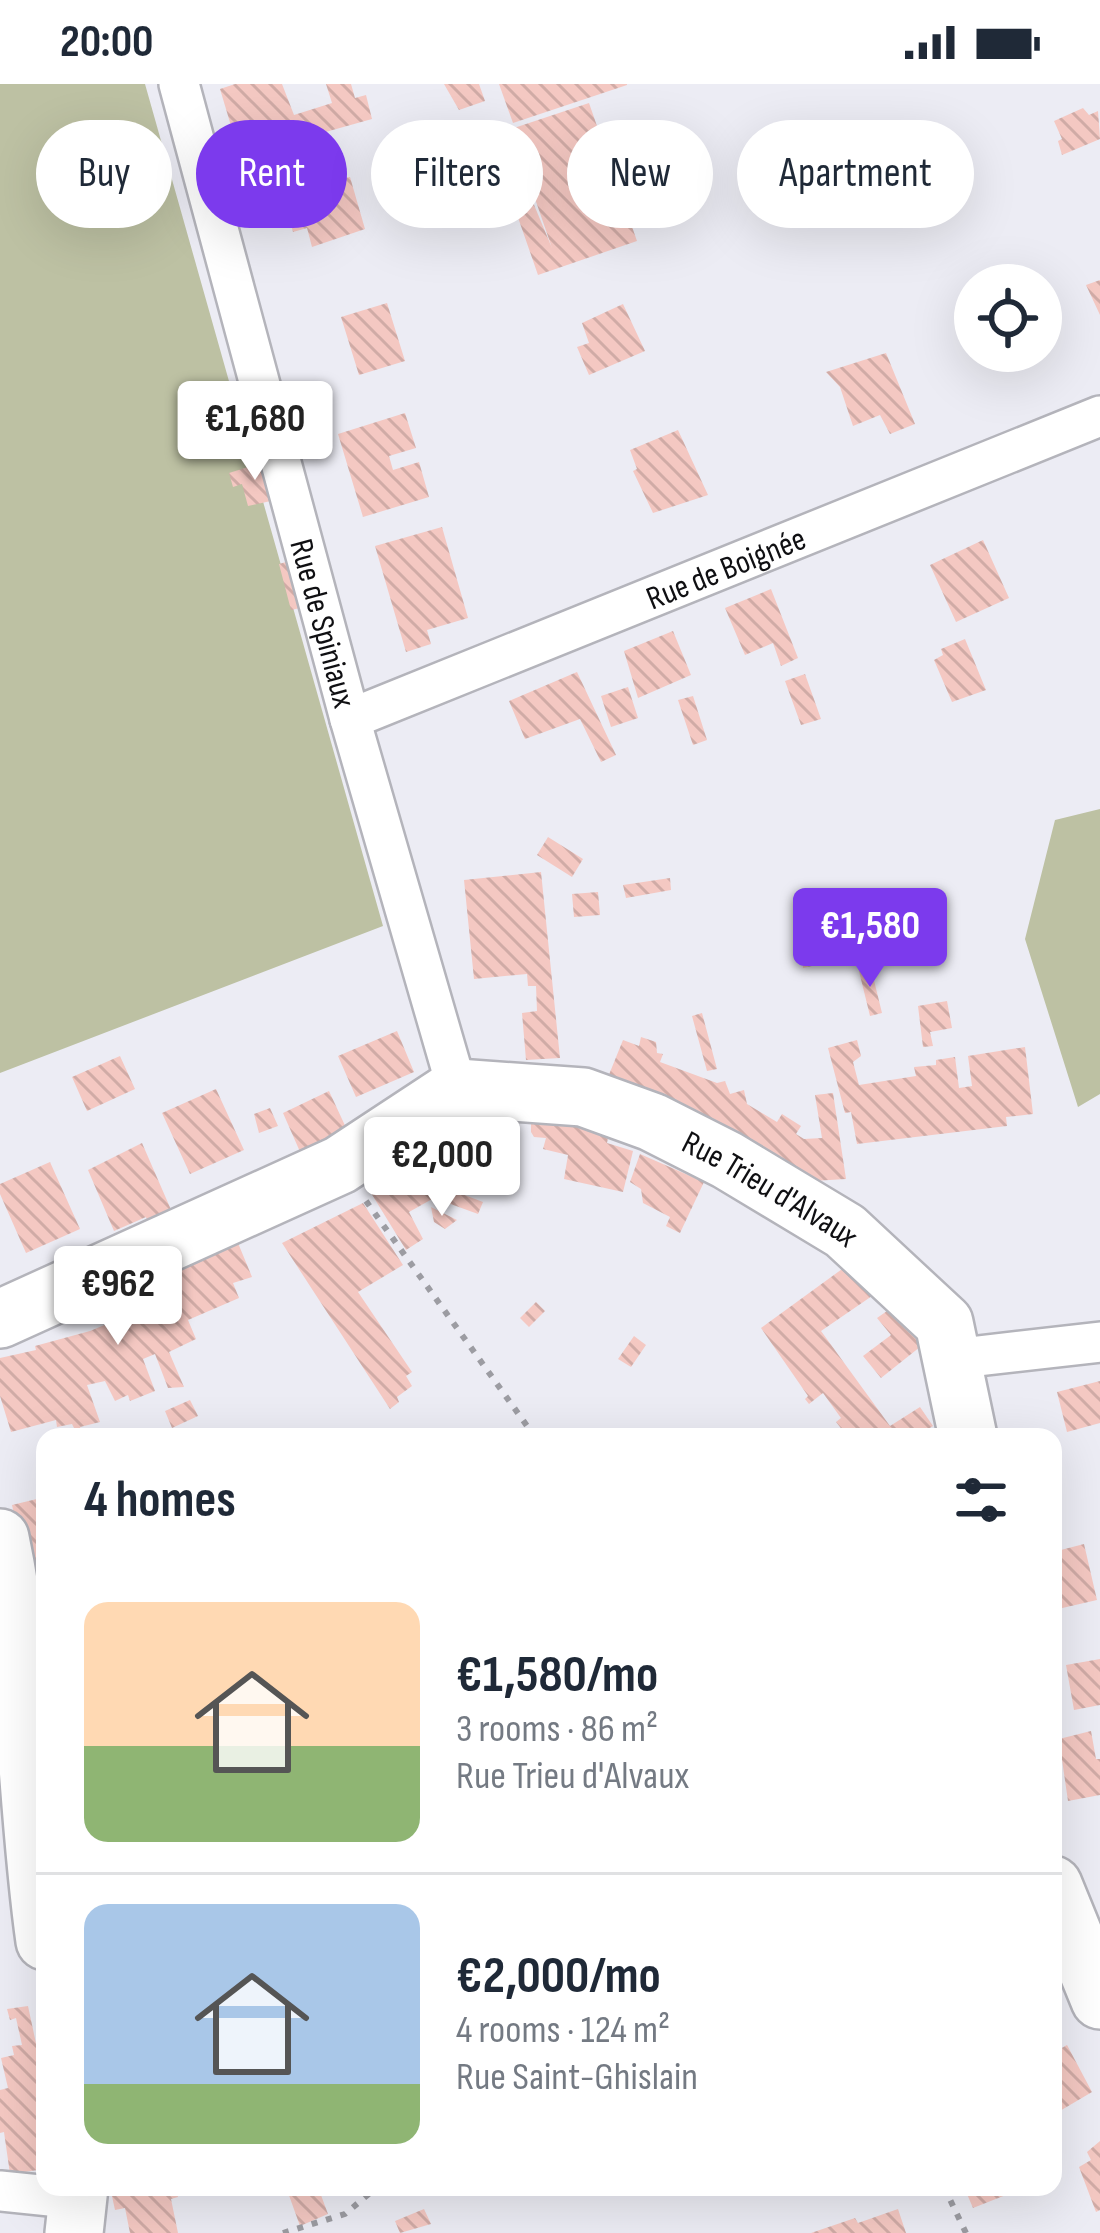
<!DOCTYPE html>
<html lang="en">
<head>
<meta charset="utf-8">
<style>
  :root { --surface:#fff; --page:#f6f6f7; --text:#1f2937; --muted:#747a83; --line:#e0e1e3; --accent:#7c3aed }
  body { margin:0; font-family:"Sofia Sans Condensed",sans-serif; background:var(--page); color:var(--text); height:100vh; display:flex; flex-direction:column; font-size:45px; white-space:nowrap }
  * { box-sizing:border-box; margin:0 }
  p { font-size:39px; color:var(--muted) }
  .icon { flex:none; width:66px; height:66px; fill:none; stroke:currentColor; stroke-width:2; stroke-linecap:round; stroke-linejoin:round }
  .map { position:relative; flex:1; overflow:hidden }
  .sheet { position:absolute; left:36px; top:1344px; width:1026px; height:768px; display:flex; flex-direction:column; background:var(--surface); border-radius:24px; box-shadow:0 12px 48px #0002 }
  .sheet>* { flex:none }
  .hud { position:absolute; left:36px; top:36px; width:1029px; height:108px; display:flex; gap:24px }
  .fabs { position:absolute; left:954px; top:180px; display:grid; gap:24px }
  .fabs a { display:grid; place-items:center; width:108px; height:108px; border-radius:50%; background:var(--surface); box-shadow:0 12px 48px #0002; font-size:60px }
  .price { position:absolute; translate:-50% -102px; padding:0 27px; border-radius:12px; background:#fff; color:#222; font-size:39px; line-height:78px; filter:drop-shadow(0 3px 6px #0008) }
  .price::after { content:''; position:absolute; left:50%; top:72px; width:36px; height:27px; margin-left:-18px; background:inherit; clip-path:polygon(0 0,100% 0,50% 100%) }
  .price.current { background:var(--accent); color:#fff }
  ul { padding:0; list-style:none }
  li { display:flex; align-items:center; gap:36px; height:300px; padding:0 48px }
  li+li { border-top:3px solid var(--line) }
  li span { display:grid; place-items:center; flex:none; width:336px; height:240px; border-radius:24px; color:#555 }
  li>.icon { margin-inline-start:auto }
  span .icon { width:144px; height:144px; fill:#fffc; stroke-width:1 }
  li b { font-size:51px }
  h2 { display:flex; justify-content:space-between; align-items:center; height:144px; padding:0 48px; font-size:51px }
  .tag { padding:0 42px; border-radius:54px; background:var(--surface); box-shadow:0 12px 48px #0002; font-size:42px; line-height:108px }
  .tag.current { background:var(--accent); color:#fff }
  .status { display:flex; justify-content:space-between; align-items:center; height:84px; padding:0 60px; background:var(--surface); direction:ltr }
  .status svg { height:33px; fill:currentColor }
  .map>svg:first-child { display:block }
  .grass { fill:#bdc1a3 }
  .building { fill:url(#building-back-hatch) }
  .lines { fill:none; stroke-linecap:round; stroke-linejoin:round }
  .street-casing { stroke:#b4b4bb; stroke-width:44 }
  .secondary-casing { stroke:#b4b4bb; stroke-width:62 }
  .path { stroke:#9c9ca2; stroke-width:6; stroke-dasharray:6 9; stroke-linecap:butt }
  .street { stroke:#fff; stroke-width:39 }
  .secondary { stroke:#fff; stroke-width:57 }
  .labels { text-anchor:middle; stroke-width:10; stroke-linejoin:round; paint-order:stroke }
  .street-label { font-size:33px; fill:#0f0f12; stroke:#ececf4 }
</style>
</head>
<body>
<div class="status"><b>20:00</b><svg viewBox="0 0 49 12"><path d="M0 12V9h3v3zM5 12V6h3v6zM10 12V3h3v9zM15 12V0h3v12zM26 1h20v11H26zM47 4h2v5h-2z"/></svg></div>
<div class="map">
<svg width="1100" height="2149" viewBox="0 0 1100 2149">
  <defs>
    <pattern id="building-back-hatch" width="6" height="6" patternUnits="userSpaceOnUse" patternTransform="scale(3)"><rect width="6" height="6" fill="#f4c8c2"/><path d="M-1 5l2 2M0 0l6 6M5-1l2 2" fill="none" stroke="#d0aba6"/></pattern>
  </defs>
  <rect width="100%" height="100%" fill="#ececf4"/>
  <path class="grass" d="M0,0H145L383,842L0,989Z
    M1100,725V1010L1078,1023L1025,855L1055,736Z"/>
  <path class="building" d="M235,0H282L294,31L332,19L326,0H351L355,14L366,11L372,35L240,72L220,5Z
    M444,0H479L485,17L459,26Z
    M499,0H627V1L513,39Z
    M589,19L637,157L538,191L514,122L532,116L552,164L511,45Z
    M1083,24L1089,31L1098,27L1100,55L1062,71L1058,57L1062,55L1054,37Z
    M339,92L340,95L350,93L365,145L312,163L307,144L293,148L283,112L296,108L295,104Z
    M827,102L834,118L809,129L800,113Z
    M1100,196V231L1086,201Z
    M387,219L405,277L359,291L341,233Z
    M623,220L645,267L589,291L577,263L589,259L582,239Z
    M886,269L915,340L890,350L880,331L853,342L840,303L826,288Z
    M405,329L416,364L389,372L393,386L419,378L429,413L363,433L338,350Z
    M678,346L708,411L653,429L633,387L637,385L630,366Z
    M267,377L275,416L248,422L242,400L233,403L229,389Z
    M442,443L468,534L427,546L431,560L406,568L375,462Z
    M983,456L1009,514L956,538L930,481Z
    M296,475L309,522L291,526L279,480Z
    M771,505L798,574L781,582L773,559L745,571L725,524Z
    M673,547L691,591L638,614L624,567Z
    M965,555L986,606L952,618L934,576L943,571L941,565Z
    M577,588L616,671L601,678L580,635L525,655L509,617Z
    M805,590L821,635L801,641L785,597Z
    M628,603L638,634L611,643L601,612Z
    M693,612L707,656L693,661L678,616Z
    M548,753L583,775L572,793L537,771Z
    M541,788L560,974L526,976L522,929L537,927L536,902H528L527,890L474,895L464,796Z
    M670,794L671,806L626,814L623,801Z
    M598,808L600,831L574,833L572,810Z
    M892,853L894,871L862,875L861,867L810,873L812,882L803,884L801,863Z
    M870,880L882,929L870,932L858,883Z
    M947,917L952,944L930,948L933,962L923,963L918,922Z
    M702,929L717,985L707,987L692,932Z
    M397,947L414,988L356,1013L338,972Z
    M641,953L656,958L657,969L663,970L660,978L717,999L725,997L730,1010L744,1006L747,1020L777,1038L782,1030L801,1042L796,1050L804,1055L822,1054L815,1011L833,1009L846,1095L796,1098L732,1057L733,1047L604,1003L623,956L639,962Z
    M857,956L861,972L853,978L859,1001L916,992L914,983L936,981V976L955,973L959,1004L972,1002L968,972L1025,963L1033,1030L1006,1033L1007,1042L857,1060L851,1028L845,1029L828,964Z
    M120,972L135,1005L87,1027L72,993Z
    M216,1005L244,1066L190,1090L162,1029Z
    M329,1007L348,1048L301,1070L283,1029Z
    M270,1024L278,1042L259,1049L254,1030Z
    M555,1025L611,1040L607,1059L633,1067L623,1108L564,1095L568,1071L543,1065L546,1054L534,1053L531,1048V1037L549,1040Z
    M477,1043L481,1052L492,1048L511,1098L489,1106L480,1090L446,1104L483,1118L478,1130L434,1114L409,1128L423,1155L406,1166L363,1096Z
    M142,1059L172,1128L148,1138L146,1133L114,1147L88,1086Z
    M640,1070L704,1098L680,1149L666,1142L670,1133L643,1119L641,1105L630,1098Z
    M50,1078L80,1145L26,1169L0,1110V1100Z
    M363,1119L403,1181L358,1208L412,1288L406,1292L412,1302L397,1313L399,1318L390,1325L282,1159Z
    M431,1123L457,1136L445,1145L434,1138Z
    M238,1159L252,1193L233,1199L239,1214L188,1236L196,1255L169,1268L184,1303L168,1304L155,1270L143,1275L155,1307L130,1317L128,1311L115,1317L105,1297L87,1301L100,1338L80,1343L84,1353H55L75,1346L72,1340L57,1343L56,1336L11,1348L0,1312V1274L36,1266L35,1262L90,1247L148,1223L140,1201Z
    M849,1180L872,1212L821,1247L890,1342L920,1323L933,1342L915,1353H848L836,1338L841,1334L823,1309L809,1320L805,1315L808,1312L761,1244Z
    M536,1218L545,1227L529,1243L520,1234Z
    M897,1220L925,1259L881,1294L863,1272L891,1251L877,1234Z
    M634,1252L646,1261L631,1283L618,1275Z
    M1100,1297V1339L1067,1348L1057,1308Z
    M190,1316L198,1332L172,1344L165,1327Z
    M41,1414L45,1431V1534L37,1536L12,1421Z
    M1084,1460L1097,1516L1058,1525L1053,1503V1468Z
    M1100,1575V1621L1074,1626L1066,1581Z
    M1091,1647L1096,1675H1100V1711L1068,1717L1059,1655Z
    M28,1922L43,1992L37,1994L45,2041V2085L10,2090L4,2048L0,2049V2006L8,2004L1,1974L14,1971L12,1962L22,1961L16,1934L10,1936L7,1925Z
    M1067,1961L1092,2008L1053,2031V1969Z
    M1100,2057V2126L1096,2128L1079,2083L1091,2076L1087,2068Z
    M110,2103H176L178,2113L171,2115L178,2149H130L125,2124L115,2126Z
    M286,2103H318L328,2130L300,2142Z
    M964,2103H1014L1016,2107L973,2124Z
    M424,2125L431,2140L400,2149L395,2137Z
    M898,2125L906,2149H811L855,2134L858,2139Z"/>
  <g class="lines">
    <g class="street-casing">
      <g id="street">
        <path id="s1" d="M179,0L350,635L457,1004"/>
        <path id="s2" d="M350,635L1100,332"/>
        <path d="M952,1275L1100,1258"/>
        <path d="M0,2107L79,2115"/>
      </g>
    </g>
    <g class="secondary-casing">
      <g id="secondary">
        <path id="s3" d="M0,1235L340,1081L457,1004L583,1013L652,1038L727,1076L845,1147L944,1239L968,1353"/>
        <path d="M0,1454C28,1587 26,1723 45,1857"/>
        <path d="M1053,1801L1100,1916"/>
        <path d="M74,2149L79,2103"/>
      </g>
    </g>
    <path class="path" d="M366,1117L535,1353
      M944,2103L966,2149
      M283,2149L345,2130L377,2103"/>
    <use href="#street" class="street"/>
    <use href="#secondary" class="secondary"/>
  </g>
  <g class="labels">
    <g class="street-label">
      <text dy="12" stroke="none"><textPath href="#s2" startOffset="405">Rue de Boignée</textPath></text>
      <text dy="12" stroke="none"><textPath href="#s1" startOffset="558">Rue de Spiniaux</textPath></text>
      <text dy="12" stroke="none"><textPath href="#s3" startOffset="849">Rue Trieu d'Alvaux</textPath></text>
    </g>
  </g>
</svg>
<div class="fabs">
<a><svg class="icon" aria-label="locate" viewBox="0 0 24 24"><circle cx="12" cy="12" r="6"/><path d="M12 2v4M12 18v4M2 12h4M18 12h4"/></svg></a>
</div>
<b class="price" style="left:255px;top:399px">€1,680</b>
<b class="price current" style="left:870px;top:906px">€1,580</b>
<b class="price" style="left:442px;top:1135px">€2,000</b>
<b class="price" style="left:118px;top:1264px">€962</b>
<div class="hud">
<a class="tag">Buy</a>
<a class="tag current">Rent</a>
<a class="tag">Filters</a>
<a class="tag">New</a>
<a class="tag">Apartment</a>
</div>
<section class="sheet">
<h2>4 homes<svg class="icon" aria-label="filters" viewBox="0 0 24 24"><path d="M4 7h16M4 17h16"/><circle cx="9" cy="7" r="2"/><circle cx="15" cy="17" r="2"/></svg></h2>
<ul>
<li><span style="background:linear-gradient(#ffd9b3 60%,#8fb573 0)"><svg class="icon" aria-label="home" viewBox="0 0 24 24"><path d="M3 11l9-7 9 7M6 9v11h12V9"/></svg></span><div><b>€1,580/mo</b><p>3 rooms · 86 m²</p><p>Rue Trieu d'Alvaux</p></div></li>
<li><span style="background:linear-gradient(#a9c7e8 75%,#8fb573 0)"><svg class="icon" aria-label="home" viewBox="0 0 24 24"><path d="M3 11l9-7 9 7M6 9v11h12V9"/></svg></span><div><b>€2,000/mo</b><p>4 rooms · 124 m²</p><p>Rue Saint-Ghislain</p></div></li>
</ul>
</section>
</div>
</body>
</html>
